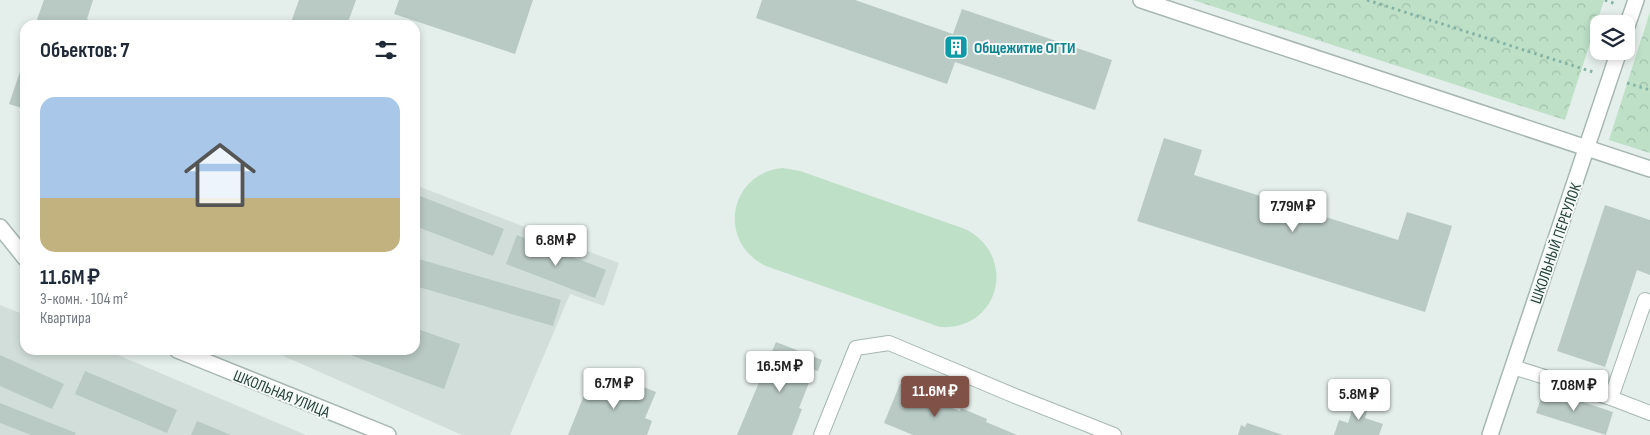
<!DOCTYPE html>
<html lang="ru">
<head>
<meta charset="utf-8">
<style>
  :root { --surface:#fff; --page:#f6f6f7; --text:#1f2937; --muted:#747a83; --accent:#805247 }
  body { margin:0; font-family:"Sofia Sans Condensed",sans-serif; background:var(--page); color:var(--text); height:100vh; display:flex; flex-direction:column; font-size:19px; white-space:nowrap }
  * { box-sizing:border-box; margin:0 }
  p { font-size:16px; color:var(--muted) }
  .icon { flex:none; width:28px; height:28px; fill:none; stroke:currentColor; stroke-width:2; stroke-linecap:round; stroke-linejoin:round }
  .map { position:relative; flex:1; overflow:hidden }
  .drawer { position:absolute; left:20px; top:20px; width:400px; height:335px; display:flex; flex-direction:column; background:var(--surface); border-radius:15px; box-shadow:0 2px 8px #0003 }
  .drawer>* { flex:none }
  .fabs { position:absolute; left:1590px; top:15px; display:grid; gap:10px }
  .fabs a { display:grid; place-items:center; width:45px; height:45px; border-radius:10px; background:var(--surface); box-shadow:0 2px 8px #0003; font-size:25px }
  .price { position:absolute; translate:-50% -42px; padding:0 11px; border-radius:5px; background:#fff; color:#222; font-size:16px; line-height:32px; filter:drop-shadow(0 1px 2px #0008) }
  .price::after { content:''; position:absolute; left:50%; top:30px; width:15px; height:11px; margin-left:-8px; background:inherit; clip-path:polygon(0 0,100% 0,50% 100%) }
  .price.on { background:var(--accent); color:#fff }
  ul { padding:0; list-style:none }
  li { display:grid; align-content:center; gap:10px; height:265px; padding:0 20px }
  li span { display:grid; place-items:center; height:155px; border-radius:15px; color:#555 }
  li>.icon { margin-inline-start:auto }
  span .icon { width:90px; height:90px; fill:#fffc; stroke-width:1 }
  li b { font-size:21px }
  h2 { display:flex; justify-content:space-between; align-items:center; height:60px; padding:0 20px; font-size:21px }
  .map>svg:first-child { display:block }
  .built { fill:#d2ded9 }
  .forest { fill:url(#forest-crowns) }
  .pitch { fill:#bde0c7 }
  .building { fill:#b9c9c3 }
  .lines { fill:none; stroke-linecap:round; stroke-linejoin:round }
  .lane-casing { stroke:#a6b7b1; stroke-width:16 }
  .street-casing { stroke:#a6b7b1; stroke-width:18 }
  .path { stroke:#84b3a5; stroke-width:3; stroke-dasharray:2.5 4; stroke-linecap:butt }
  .lane { stroke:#fff; stroke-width:14 }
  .street { stroke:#fff; stroke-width:15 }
  .labels { text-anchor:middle; stroke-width:4; stroke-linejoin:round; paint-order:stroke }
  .culture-label { font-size:16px; font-weight:bold; fill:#0d838f; stroke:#f5faf8; text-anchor:start }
  .street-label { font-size:16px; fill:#234139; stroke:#f5faf8 }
</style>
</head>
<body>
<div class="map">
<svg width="1650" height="435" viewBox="0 0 1650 435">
  <defs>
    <pattern id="forest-crowns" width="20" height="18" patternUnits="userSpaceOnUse" patternTransform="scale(1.25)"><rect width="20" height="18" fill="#bde0c7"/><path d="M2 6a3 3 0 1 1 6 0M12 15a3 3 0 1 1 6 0" fill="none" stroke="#a2c1ac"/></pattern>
  </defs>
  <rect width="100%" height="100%" fill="#e4eeea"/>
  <path class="built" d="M415,185L619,263L604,306L570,294L510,435H462L270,350H415Z
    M0,305L25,315V350H106L306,435H0Z"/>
  <path class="forest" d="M1193,0H1604L1565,120Z
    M1650,12V153L1609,140Z"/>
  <path class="pitch" d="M783,168L800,171L965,229C1018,255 1000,331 940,327L766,266C717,243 728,173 783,168Z"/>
  <path class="building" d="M44,0H93L87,19L91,21L89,25H35Z
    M299,0H356L347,25H290Z
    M399,0H533L515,54L394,14Z
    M762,0H855L953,34L962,9L1112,60L1095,110L955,62L947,84L756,18Z
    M25,57V109L9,104Z
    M1164,138L1202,150L1194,175L1398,240L1407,212L1452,226L1425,312L1137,221Z
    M415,194L504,229L493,256L415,226Z
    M1605,205L1650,220V275L1637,270L1605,367L1557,351Z
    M517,235L606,270L595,298L506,264Z
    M415,258L561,300L553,326L415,286Z
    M415,328L460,344L444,389L337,350H415Z
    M776,342L822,360L818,371L814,370L799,408L802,409L792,435H737Z
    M0,355L64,384L52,409L0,386Z
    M85,371L177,410L167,433L75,394Z
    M606,372L656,392L645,418L652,421L647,435H568L585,393L595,397Z
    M900,384L912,388L911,392L960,411L961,408L987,419L986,422L1017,435H913L884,423Z
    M1544,389L1613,412L1606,435L1536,413Z
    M1357,395L1371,399L1365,418L1383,424L1379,435H1334L1339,420L1348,423Z
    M0,403L76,433L75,435H31L0,423Z
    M197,421L231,435H191Z
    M1247,423L1283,435H1238L1241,425L1245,427Z"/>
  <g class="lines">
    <g class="lane-casing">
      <path id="lane" d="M1650,302L1645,300L1611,398L1650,413
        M1513,367L1611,398
        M821,435L856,348L889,343L1015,396L1114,435"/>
    </g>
    <g class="street-casing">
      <path id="street" d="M1141,0L1650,169
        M1626,29L1636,0
        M0,227L25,258
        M177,350L388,435
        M1490,435L1619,51"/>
    </g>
    <path class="path" d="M1367,0L1593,72
      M1605,0L1616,4
      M1627,83L1650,90"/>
    <use href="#lane" class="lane"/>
    <use href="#street" class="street"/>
  </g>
  <defs>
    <g id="building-square" transform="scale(1.25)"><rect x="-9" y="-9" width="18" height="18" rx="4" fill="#0f9aa8" stroke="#f5faf8"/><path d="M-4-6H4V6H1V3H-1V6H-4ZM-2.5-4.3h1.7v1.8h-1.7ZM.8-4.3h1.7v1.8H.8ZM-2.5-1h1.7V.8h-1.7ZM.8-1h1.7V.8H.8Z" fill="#fff"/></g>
  </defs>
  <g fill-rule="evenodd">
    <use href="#building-square" x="956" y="47"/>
  </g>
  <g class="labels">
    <g class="culture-label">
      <text x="974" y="53">Общежитие ОГТИ</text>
    </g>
    <g class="street-label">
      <text transform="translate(1555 243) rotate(-71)" y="6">ШКОЛЬНЫЙ ПЕРЕУЛОК</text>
      <text transform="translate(282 393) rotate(22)" y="6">ШКОЛЬНАЯ УЛИЦА</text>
    </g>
  </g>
</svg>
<div class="fabs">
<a><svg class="icon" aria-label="layers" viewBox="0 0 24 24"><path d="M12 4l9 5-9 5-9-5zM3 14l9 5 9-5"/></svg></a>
</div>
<b class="price" style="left:1293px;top:233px">7.79M ₽</b>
<b class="price" style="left:556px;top:267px">6.8M ₽</b>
<b class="price" style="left:780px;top:393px">16.5M ₽</b>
<b class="price" style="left:614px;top:410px">6.7M ₽</b>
<b class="price" style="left:1574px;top:412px">7.08M ₽</b>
<b class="price on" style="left:935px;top:418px">11.6M ₽</b>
<b class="price" style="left:1359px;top:421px">5.8M ₽</b>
<section class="drawer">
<h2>Объектов: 7<svg class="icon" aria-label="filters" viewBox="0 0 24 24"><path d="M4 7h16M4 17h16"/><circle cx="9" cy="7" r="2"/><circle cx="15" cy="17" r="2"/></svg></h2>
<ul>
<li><span style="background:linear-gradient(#a9c7e8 65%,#c2b280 0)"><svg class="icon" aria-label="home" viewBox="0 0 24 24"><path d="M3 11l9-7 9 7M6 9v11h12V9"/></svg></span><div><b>11.6M ₽</b><p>3-комн. · 104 m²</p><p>Квартира</p></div></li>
</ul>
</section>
</div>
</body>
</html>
